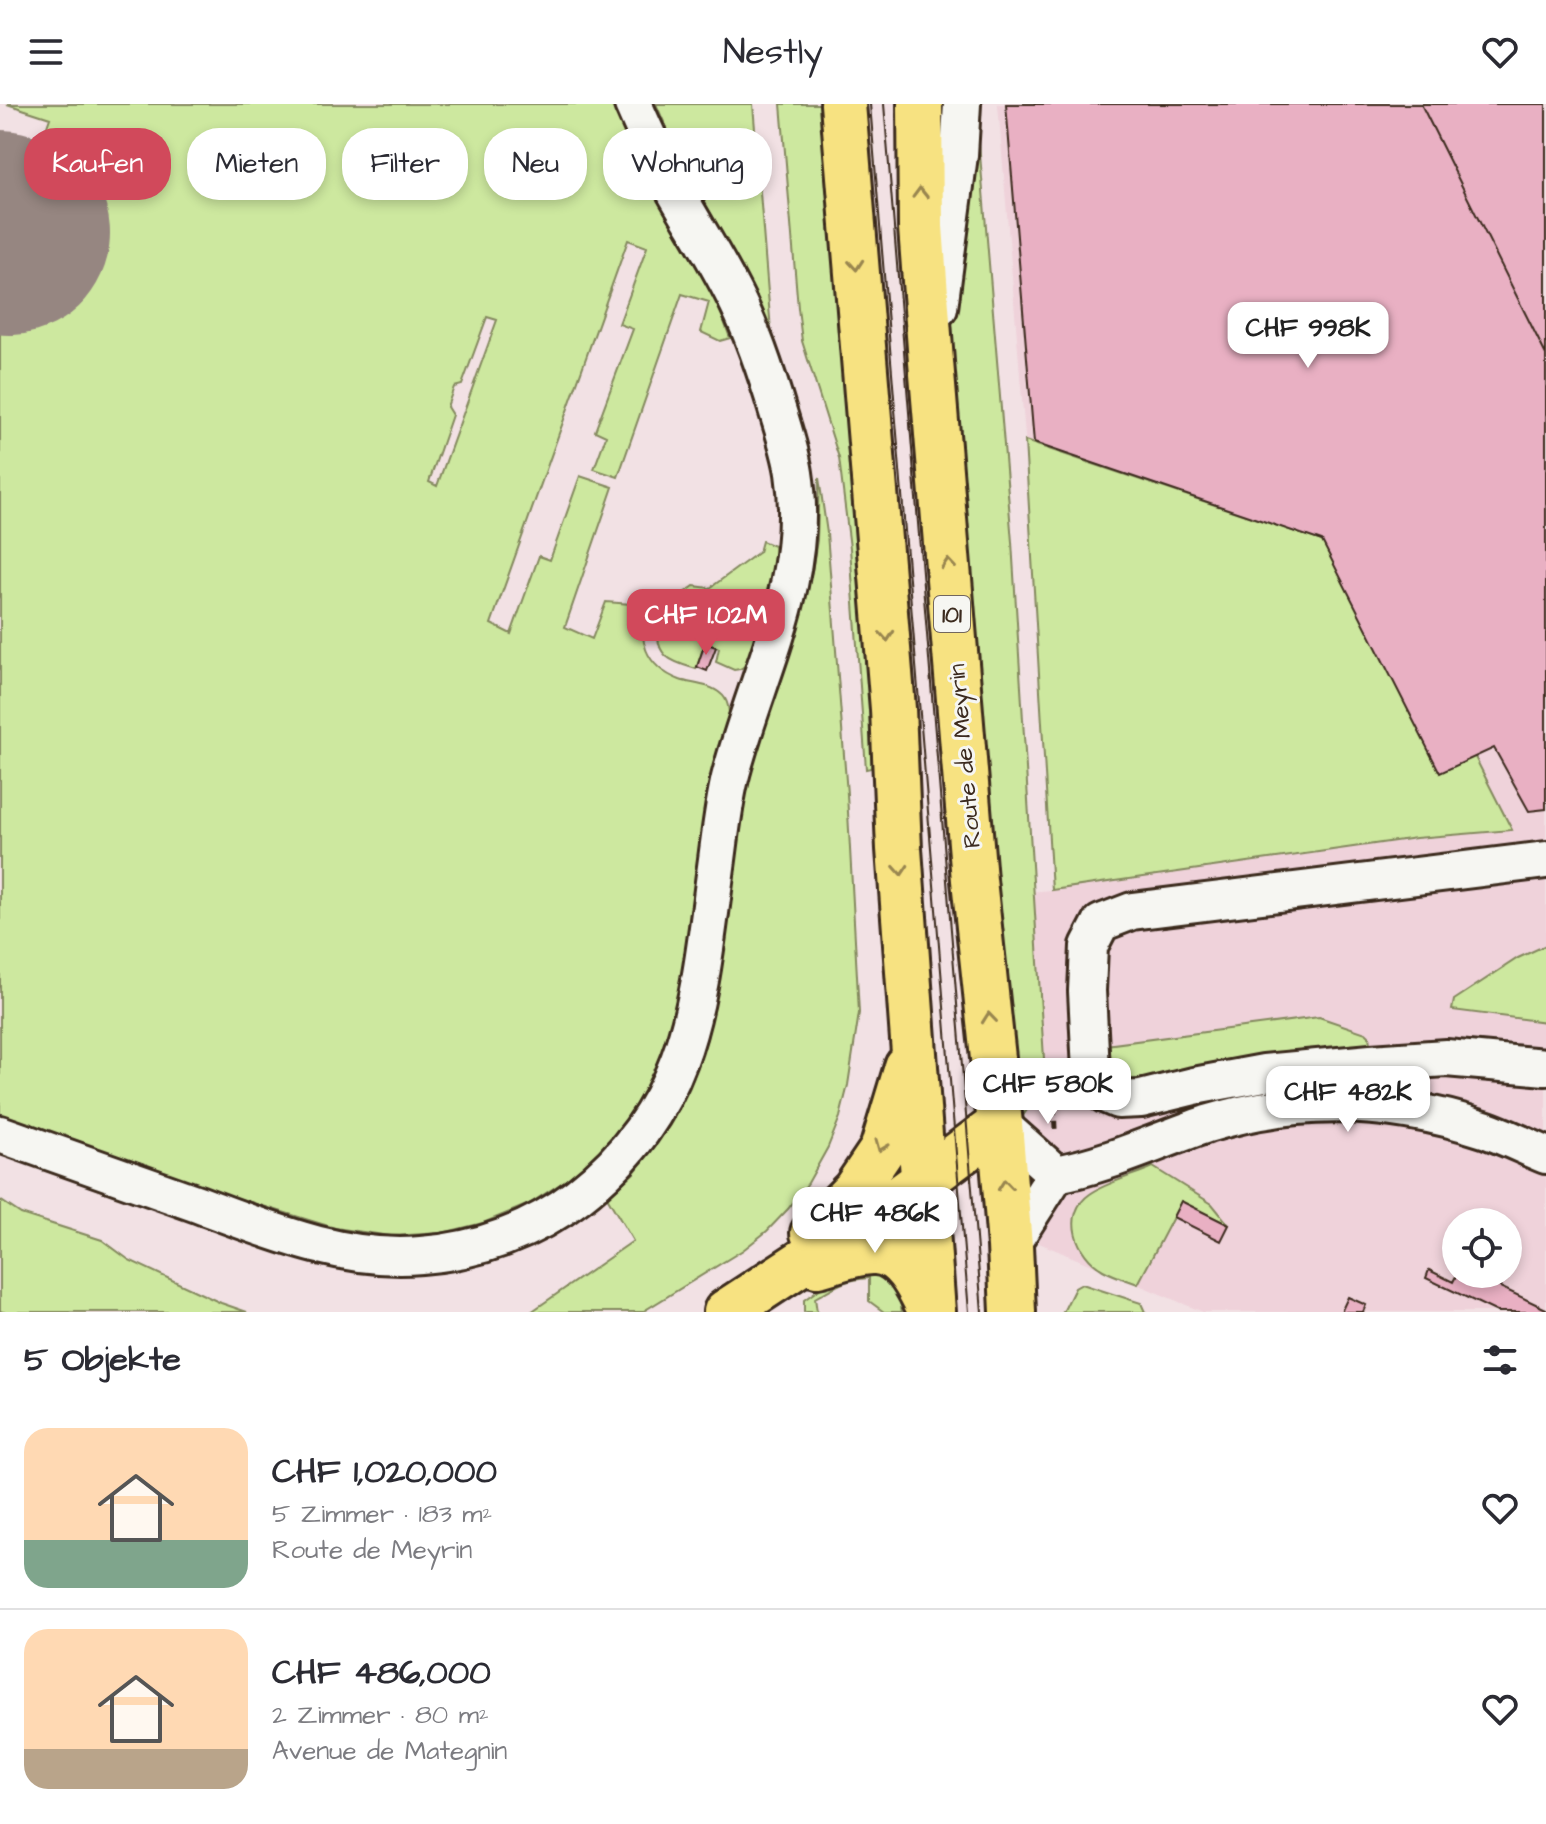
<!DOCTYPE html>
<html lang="de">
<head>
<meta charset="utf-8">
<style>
  :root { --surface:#fff; --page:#f2f2f3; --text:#2b2b33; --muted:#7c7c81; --line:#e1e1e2; --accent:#d1495b }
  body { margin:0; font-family:"Architects Daughter",sans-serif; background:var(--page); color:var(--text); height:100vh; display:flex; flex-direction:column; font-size:30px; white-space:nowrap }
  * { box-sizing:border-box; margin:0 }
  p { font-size:26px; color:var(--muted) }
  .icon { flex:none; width:44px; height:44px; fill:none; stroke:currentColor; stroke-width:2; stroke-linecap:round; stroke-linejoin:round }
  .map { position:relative; height:1208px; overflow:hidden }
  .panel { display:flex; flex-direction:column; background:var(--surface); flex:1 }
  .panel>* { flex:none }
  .banner { position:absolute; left:24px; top:24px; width:800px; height:72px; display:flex; gap:16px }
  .controls { position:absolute; left:1442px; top:1104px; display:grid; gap:16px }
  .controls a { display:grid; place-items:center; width:80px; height:80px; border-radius:50%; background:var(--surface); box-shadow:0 4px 12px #0003; font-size:40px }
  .price { position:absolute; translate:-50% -68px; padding:0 18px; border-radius:16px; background:#fff; color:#222; font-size:26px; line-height:52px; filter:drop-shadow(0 2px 4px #0008) }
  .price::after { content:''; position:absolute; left:50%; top:48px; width:24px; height:18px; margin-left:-12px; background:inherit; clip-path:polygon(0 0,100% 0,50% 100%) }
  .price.active { background:var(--accent); color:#fff }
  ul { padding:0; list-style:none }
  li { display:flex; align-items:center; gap:24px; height:200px; padding:0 24px }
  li+li { border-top:2px solid var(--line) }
  li span { display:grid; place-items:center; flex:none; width:224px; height:160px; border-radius:24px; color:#555 }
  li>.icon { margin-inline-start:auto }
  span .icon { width:96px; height:96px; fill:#fffc; stroke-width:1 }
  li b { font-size:34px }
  h2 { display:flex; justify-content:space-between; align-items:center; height:96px; padding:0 24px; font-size:34px }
  .tag { padding:0 28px; border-radius:32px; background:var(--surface); box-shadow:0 4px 12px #0003; font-size:28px; line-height:72px }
  .tag.active { background:var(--accent); color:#fff }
  header { display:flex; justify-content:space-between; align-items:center; height:104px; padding:0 24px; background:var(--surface); font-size:36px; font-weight:600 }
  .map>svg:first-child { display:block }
  .built { fill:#efd2da; fill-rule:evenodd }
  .green { fill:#cde89f; stroke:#84895e; stroke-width:2; fill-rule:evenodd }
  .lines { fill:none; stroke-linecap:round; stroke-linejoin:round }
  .runway { stroke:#968681; stroke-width:202 }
  .building { fill:#e9b0c3; stroke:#3b2a1e; stroke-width:2 }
  .minor-casing { stroke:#3b2a1e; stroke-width:42 }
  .major-casing { stroke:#3b2a1e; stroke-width:50 }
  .path { stroke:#3b2a1e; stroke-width:5; stroke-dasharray:8 6; stroke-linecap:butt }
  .minor { stroke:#f6f6f2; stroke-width:36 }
  .major { stroke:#f7e281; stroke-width:44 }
  .tram { stroke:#3b2a1e; stroke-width:2 }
  .oneway { stroke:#998650 }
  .labels { text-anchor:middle; stroke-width:6; stroke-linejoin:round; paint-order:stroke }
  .shield { fill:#f6f6f2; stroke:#73675e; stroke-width:2 }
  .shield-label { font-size:22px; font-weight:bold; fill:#3b2a1e }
  .street-label { font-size:24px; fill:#3b2a1e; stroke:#f6f6f2 }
</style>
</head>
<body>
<header><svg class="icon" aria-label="menu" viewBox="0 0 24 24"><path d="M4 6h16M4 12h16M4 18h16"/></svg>Nestly<svg class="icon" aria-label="heart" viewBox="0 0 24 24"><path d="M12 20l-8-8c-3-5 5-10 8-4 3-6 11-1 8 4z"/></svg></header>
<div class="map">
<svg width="1546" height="1208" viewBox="0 0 1546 1208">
  <rect width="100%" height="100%" fill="#f2e1e4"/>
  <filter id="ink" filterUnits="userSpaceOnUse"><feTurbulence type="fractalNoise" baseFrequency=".0125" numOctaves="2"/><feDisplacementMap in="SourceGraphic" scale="16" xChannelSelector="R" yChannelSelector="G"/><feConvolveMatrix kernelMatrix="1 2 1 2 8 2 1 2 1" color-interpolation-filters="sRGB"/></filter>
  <g filter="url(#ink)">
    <path class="built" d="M998,0H1546V1208H1203L1039,1139L1004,790L1052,786L1458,729L1027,357ZM1456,1118H1508V1170H1456Z"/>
    <path class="green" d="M7,0H619L632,44L717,198L730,234L720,237L701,228L709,198L682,190L618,373L594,365L606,332L595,327L633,225L619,220L647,143L628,136L491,520L511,530L539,452L550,456L580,372L613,383L565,523L592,535L606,498L631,500V502L638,505L642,498L648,493L652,502C633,533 646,563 680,576C692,580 710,580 721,590C729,596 729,609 730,618L677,914L660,967L636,1006L612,1037L577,1069L529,1100L483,1119L442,1129L391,1132L335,1124L240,1095L0,1010V156L50,14ZM487,213L497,216L437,382L429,378L452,311L447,303L454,283L462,281Z
      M656,0H753L771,227C737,149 689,78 656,0Z
      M781,0H829L878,598L871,664L866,665L850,444L839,354L802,237L798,204Z
      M973,0H980L981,10L977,14L1012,438L1045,971L1044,981L1022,1013L1018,1006L1019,983H1012L949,233L953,166Z
      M1025,337L1322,437L1475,653L1512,726L1416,734L1052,786Z
      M819,374L827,429L847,690L859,909L848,981L840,1013L828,1043L808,1079L788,1105L767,1127L743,1146L642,1208H531L633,1137L607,1093L634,1069L664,1028L693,975L707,934L714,901L741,705L763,617L812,467L817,436Z
      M762,437L774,442L777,463L760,527L748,560L740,565L734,566L716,558L719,544L705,539L696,565C686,562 674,559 666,552C651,537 660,511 673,498C679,492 687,487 694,482L710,484L759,448Z
      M1546,841V918L1452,906L1454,896L1518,854Z
      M1319,913L1366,929L1369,932L1370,940L1149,974L1127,976C1116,967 1105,957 1106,941Z
      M1153,1063L1212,1100L1229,1121L1181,1098L1138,1180C1127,1176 1114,1172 1103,1166C1076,1151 1061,1110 1090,1090C1105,1079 1136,1071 1153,1063Z
      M0,1096L21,1110L102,1136L129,1156L221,1199L247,1208H3L0,1207Z
      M870,1166C893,1176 898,1183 902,1208H884L869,1197V1174C842,1176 838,1181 815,1194L817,1208H804V1196L828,1179Z
      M1082,1180L1141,1199L1145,1208H1063L1075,1184Z"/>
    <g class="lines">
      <path class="runway" d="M0,127L9,130"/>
    </g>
    <path class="building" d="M1006,0H1421L1546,251V705L1529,707L1494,644L1440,669L1322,437L1034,339Z
      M1421,0H1546V251Z
      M705,539L716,543L707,567L697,563Z
      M1181,1097L1229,1121L1221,1137L1173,1113Z
      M1429,1166L1453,1178L1457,1170H1473L1546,1205V1208H1497L1426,1174Z
      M1348,1193L1366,1201L1363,1208H1341Z"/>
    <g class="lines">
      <g class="minor-casing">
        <path id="minor" d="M939,204L959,51L962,0
          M1546,756L1132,807L1101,819L1089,842L1087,887L1091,967L1098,982L1104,990L1118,996L1141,995L1194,982L1264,969L1371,959L1446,954L1546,963
          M1000,1020L1056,1070
          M0,1030C65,1053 130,1076 195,1099C266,1125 343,1158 421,1151C478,1147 533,1127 578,1092C693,1002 698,897 716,763C720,734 723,703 730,674C755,574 811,476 794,369C791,349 784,328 778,308C767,271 755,234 738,199C717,155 690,115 667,73C655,50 644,25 633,0
          M1010,1142L1056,1070C1109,1060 1157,1037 1207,1020C1300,991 1392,995 1484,1025C1505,1032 1526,1043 1546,1051"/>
      </g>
      <g class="major-casing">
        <path id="major" d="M843,0L893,605L899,745L933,1208
          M920,0L921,123L931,258L974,776L1000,1020L1010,1142L1013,1208
          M813,1129L855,1086L882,1046L907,963
          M817,1161C834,1157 855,1148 873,1148C904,1147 920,1185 931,1208
          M726,1208L897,1096L1000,1020"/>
      </g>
      <path class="path" d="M1054,1003L1055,1025"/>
      <use href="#minor" class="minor"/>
      <use href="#major" class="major"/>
      <path class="tram" d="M870,0L969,1208
        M884,0L982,1208"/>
    </g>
    <defs><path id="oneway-chevron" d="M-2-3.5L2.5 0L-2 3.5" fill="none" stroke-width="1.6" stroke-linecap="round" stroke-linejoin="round" transform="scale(2)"/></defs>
    <g class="oneway">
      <use href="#oneway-chevron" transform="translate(920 89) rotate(-91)"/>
      <use href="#oneway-chevron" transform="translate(856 161) rotate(85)"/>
      <use href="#oneway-chevron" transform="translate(948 460) rotate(-95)"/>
      <use href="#oneway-chevron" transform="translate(887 532) rotate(85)"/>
      <use href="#oneway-chevron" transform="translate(901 766) rotate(86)"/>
      <use href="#oneway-chevron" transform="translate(989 914) rotate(-96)"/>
      <use href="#oneway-chevron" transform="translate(881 1042) rotate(112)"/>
      <use href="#oneway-chevron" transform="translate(1005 1081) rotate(-96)"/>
    </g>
  </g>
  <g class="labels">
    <rect class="shield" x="934" y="492" width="36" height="36" rx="6"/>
    <g class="shield-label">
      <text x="952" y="518">101</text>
    </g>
    <g class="street-label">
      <text transform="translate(964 652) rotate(-95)" y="8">Route de Meyrin</text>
    </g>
  </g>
</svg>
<div class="controls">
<a><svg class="icon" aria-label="locate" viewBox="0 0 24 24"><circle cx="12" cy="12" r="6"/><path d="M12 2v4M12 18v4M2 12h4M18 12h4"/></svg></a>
</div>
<b class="price" style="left:1308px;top:266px">CHF 998K</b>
<b class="price active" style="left:706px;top:553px">CHF 1.02M</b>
<b class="price" style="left:1048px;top:1022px">CHF 580K</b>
<b class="price" style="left:1348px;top:1030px">CHF 482K</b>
<b class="price" style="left:875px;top:1151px">CHF 486K</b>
<div class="banner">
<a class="tag active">Kaufen</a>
<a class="tag">Mieten</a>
<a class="tag">Filter</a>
<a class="tag">Neu</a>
<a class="tag">Wohnung</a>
</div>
</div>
<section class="panel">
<h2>5 Objekte<svg class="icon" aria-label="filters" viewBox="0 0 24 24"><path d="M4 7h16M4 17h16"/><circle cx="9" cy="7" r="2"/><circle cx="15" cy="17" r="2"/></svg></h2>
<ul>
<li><span style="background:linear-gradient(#ffd9b3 70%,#7fa58c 0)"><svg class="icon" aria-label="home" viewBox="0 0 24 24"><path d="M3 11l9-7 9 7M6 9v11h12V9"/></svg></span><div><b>CHF 1,020,000</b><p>5 Zimmer · 183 m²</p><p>Route de Meyrin</p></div><svg class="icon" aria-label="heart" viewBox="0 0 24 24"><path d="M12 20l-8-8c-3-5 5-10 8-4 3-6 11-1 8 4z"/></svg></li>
<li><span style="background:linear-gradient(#ffd9b3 75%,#b9a48a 0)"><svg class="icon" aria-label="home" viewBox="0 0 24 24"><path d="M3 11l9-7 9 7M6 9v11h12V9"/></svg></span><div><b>CHF 486,000</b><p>2 Zimmer · 80 m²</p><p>Avenue de Mategnin</p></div><svg class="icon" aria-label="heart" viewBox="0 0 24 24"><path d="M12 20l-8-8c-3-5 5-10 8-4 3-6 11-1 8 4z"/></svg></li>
</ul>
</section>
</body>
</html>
